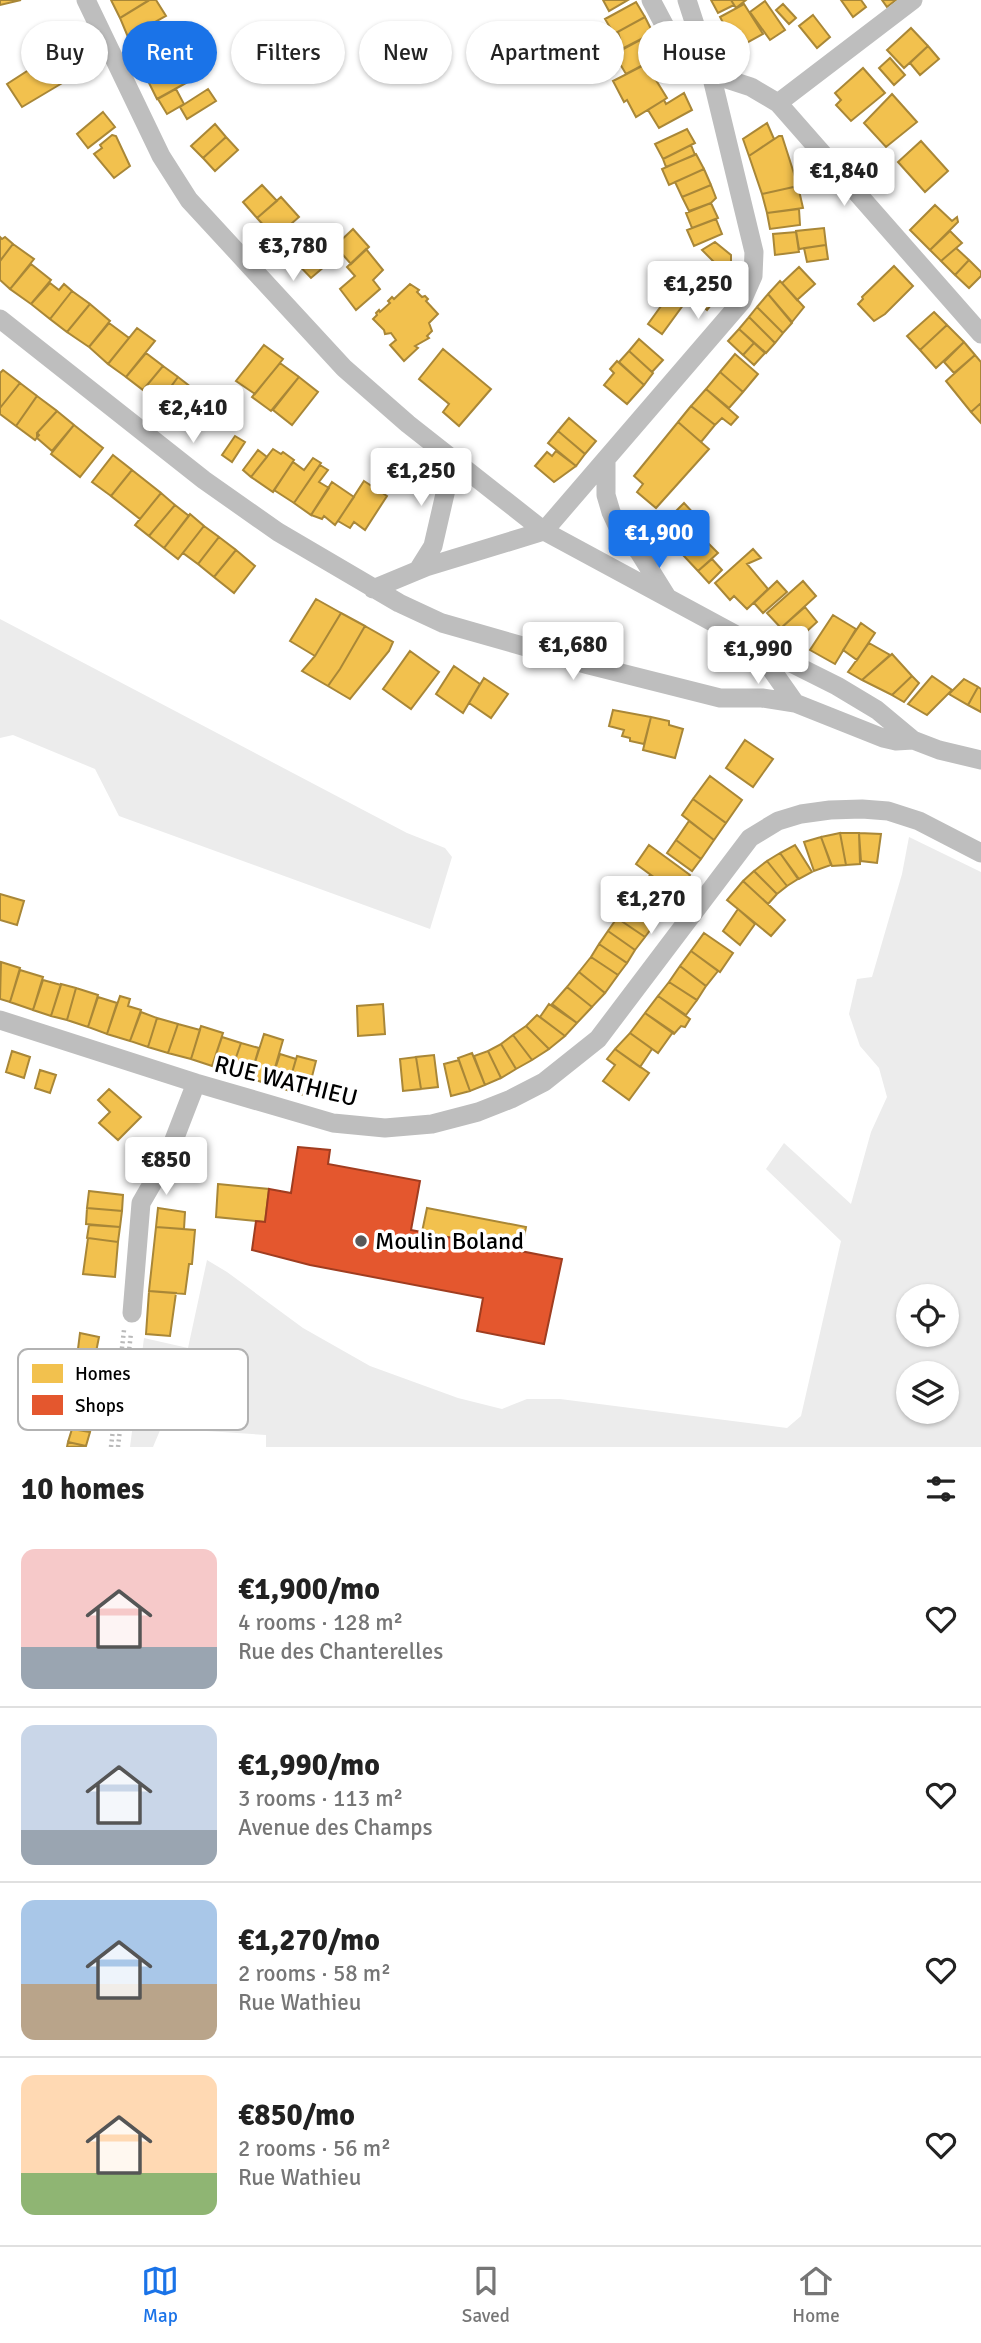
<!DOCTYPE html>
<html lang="en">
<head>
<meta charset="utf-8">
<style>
  :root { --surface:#fff; --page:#f2f2f2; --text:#222; --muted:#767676; --line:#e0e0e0; --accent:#1a73e8 }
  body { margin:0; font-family:Signika,sans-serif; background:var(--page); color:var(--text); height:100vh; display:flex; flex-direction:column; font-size:26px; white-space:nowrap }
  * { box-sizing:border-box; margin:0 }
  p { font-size:23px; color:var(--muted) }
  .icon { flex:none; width:38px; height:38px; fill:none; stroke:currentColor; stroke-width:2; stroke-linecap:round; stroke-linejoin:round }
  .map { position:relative; height:1447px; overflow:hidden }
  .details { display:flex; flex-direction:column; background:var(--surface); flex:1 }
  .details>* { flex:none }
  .banner { position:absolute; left:21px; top:21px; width:940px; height:63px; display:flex; gap:14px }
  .buttons { position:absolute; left:896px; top:1284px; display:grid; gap:14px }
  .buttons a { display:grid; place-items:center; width:63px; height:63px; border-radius:50%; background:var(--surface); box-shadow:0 2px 5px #0004; font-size:35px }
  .price { position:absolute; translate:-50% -60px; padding:0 16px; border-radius:7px; background:#fff; color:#222; font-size:23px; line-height:46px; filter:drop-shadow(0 2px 4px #0008) }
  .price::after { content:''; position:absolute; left:50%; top:42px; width:21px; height:16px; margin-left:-10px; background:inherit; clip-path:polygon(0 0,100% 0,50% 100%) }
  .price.current { background:var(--accent); color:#fff }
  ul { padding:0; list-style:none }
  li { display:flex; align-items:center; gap:21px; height:175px; padding:0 21px }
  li+li { border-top:2px solid var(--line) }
  li span { display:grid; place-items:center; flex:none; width:196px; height:140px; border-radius:14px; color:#555 }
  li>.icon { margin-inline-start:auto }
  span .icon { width:84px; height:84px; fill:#fffc; stroke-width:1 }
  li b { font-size:30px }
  h2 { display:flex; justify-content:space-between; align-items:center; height:84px; padding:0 21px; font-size:30px }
  .chip { padding:0 24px; border-radius:32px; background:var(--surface); box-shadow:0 2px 5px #0004; font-size:24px; line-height:63px }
  .chip.current { background:var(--accent); color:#fff }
  .dock { display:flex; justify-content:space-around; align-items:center; height:98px; border-top:2px solid var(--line); background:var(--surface); font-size:19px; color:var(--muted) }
  .dock a { display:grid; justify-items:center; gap:4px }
  .dock .current { color:var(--accent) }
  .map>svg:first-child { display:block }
  .green { fill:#ececec; fill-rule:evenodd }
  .homes { fill:#f2c14e; stroke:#a98737; stroke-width:2 }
  .shops { fill:#e4572e; stroke:#a03d20; stroke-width:2 }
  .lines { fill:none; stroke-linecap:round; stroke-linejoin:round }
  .path { stroke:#b9b9b9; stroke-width:4.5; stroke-dasharray:2 3.5; stroke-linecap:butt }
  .street { stroke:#bebebe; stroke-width:19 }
  .poi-dot { fill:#595959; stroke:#fff; stroke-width:2.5 }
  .labels { text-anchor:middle; stroke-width:7; stroke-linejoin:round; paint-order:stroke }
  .street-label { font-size:24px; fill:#000; stroke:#fff }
  .poi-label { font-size:24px; fill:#000; stroke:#fff; text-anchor:start }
  .key { fill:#fff; stroke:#b2b2b2; stroke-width:2 }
  .key-label { font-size:19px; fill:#000 }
</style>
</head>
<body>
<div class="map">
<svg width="981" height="1447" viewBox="0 0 981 1447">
  <rect width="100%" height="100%" fill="#fff"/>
  <path class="green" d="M0,619L407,833L445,848L452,857L430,929L119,816L95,769L13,735L0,738Z
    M909,837L981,872V1447H266V1435L161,1428L153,1447H130L144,1338L188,1348L207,1260L227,1272L303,1328L370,1366L458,1398L502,1409L527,1399H560L787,1428L801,1416L841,1241L766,1169L784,1143L851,1204L871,1132L887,1097L879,1068L860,1046L849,1014L857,979L872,977L902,874ZM908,1297H947V1335H908ZM908,1374H947V1412H908Z"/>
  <path class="homes" d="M0,0H21L0,5Z
    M111,0H147L148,1L120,18Z
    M156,0L166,16L128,37L120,18L149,0Z
    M603,0H628L609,11Z
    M711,0H731L734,5L718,13Z
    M731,0H746L736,8Z
    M841,0H861L866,7L853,17Z
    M882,0H896L887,7Z
    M765,1L785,30L770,40L750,12Z
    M636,2L645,17L614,34L605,19Z
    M744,4L763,34L743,45L735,32L729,34L720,17Z
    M783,4L796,18L789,24L776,10Z
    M813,15L830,37L817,48L799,26Z
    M645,17L653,33L610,55L606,46L620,39L618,32Z
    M155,24L164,42L137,56L128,37Z
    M911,28L928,46L904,68L887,50Z
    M653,33L664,54L626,74L614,54Z
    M164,42L171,54L143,70L137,56Z
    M928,46L939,59L920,75L910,63Z
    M171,54L179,69L149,83L143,70Z
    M49,57L64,82L22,107L7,84Z
    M890,58L905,75L894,85L879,68Z
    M646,64L667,98L636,117L627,100L624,102L613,81Z
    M863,68L885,93L851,121L836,105L841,100L835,93Z
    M179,69L186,83L157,99L149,83Z
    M176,89L184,104L167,114L158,99Z
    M208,89L216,101L187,119L180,107Z
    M684,93L692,110L659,128L648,110L664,100L666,104Z
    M892,94L917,122L886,147L864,123Z
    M103,112L115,127L88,148L77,134Z
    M767,123L774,139L749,156L743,139Z
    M215,124L226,137L203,158L191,146Z
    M687,129L695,143L663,159L655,144Z
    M112,135L116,136L130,166L114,178L94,154L102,148L100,145Z
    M779,136H782L798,186L762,194L749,156Z
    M226,137L238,150L215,171L203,158Z
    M921,141L948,171L925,192L898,162Z
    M691,145L695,155L666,167L663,159Z
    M696,154L704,169L669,185L662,169Z
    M704,169L711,185L682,197L675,182Z
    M262,185L277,201L257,218L243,202Z
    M711,185L716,198L711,203L689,211L682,197Z
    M798,186L803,208L767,213L762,194Z
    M281,197L299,217L275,238L257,218Z
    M711,203L718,218L692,228L686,213Z
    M935,205L952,221L957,217L958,222L930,250L910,230Z
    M799,209L800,225L770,229L767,213Z
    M716,219L722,234L694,246L687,230Z
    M824,228L826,245L799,249L796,231Z
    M353,229L369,247L351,264L335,246Z
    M309,230L338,255L311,278L290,256L304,244L299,238Z
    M950,231L962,243L941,261L930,250Z
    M796,232L799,252L775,255L773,234Z
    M0,237L2,239L5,237L13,244L0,261Z
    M715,242L731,255V280L717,271L718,266L702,250Z
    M13,244L34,259L10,289L0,280V261Z
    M826,245L828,259L807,262L804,248Z
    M956,248L969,260L955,275L941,261Z
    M366,249L383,270L373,280L380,289L356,310L340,289L355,276L347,267Z
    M969,260L981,272V276L969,288L955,275Z
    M31,264L51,280L31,304L10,289Z
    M702,264L713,274L717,271L730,281L718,296L694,275Z
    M894,266L913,286L885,314L874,321L858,304L863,299L862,297Z
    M799,267L815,284L797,300L782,283Z
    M694,275L718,296L707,310L682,288Z
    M780,281L804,307L792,322L768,294Z
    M50,283L59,290L64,284L72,291L50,319L31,304Z
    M410,284L419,290L417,292L422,297L425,296L428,299L426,301L438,314L429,323L432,331L427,336L429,338L415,346L418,348L404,361L390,345L396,340L391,333L385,334L384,330L373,319L377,315L376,313L379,310L380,312L390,303L388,301L392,297L394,299Z
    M675,287L689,297L662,334L648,324Z
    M72,291L90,304L67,332L50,319Z
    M768,294L792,323L783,333L757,307Z
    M90,304L110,321L89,347L67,332Z
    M757,307L783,333L775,343L749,317Z
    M934,312L947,325L920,350L907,336Z
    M749,317L775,343L766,353L739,329Z
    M109,323L129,338L108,364L89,347Z
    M947,325L964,342L936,368L920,350Z
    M137,328L155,341L126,377L108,364Z
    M739,329L754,343L743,355L728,341Z
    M639,339L663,360L652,372L629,351Z
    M964,342L975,355L954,373L944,362Z
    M754,343L765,353L754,365L743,355Z
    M264,345L283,359L255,394L236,381Z
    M443,349L491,389L459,426L443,412L449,404L419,379Z
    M629,351L653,373L644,385L619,362Z
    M146,353L163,366L143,390L126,377Z
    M735,354L758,374L743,392L720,372Z
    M975,355L981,362V403L971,412L946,381Z
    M617,361L644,385L627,404L604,385L614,373L610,369Z
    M280,363L299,377L271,411L252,397Z
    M163,366L178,377L159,403L143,390Z
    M3,370L20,383L0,408V373Z
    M720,372L743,392L729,408L706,389Z
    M178,377L196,391L177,417L159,403Z
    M299,377L318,392L292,425L273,410Z
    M20,383L37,396L16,426L0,414V408Z
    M199,389L206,395L202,401L211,408L194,431L177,417Z
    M706,389L738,417L731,425L722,418L715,425L691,406Z
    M37,396L57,411L37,433L39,435L35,440L16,426Z
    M981,403V423L971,412Z
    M691,406L715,425L701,442L678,422Z
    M57,411L74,425L52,451L37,438V433Z
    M569,418L596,441L585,454L558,431Z
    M678,422L709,449L656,508L637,492L643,484L634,476Z
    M74,425L103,448L80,477L51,454Z
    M558,431L585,454L576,466L548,443Z
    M235,436L245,442L232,462L222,455Z
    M273,449L281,454L283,452L294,460L273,492L251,477Z
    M258,450L267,457L251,477L243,470Z
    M556,451L576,466L554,482L535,466L547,452L552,456Z
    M113,455L132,470L111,496L92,482Z
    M313,458L321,463L294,503L274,490L293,462L304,470Z
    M320,465L328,470L319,482L329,488L311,515L294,503Z
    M132,470L161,493L140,519L111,496Z
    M364,481L387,496L365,530L354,522L350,528L338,521Z
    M332,482L354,497L335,525L324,516L322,519L311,515Z
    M161,493L175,505L149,536L135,525Z
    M684,503L696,516L670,541L658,529Z
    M175,505L189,516L164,548L149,536Z
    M190,514L204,526L178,559L164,548Z
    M689,522L702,537L683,555L670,541Z
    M204,526L219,537L198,564L183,553Z
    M219,537L236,550L214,577L198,564Z
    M702,537L718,553L698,571L683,555Z
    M753,549L761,558L747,564L768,589L747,609L734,596L730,600L715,583Z
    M236,550L255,566L234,593L214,577Z
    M712,559L722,570L709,583L698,571Z
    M777,581L787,592L763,613L754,603Z
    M803,581L816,596L781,628L767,613Z
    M316,599L341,613L315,656L290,641Z
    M805,607L817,622L795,642L781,628Z
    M341,613L365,626L340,669L328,686L302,671L315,656Z
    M833,615L856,629L835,664L810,650Z
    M861,623L875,633L857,660L843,650Z
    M365,626L393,642L389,651L350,699L328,686L340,669Z
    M869,643L890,655L862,680L848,672Z
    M410,651L439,672L411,709L383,689Z
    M892,654L912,676L892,695L862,680Z
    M454,666L480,684L463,713L436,694Z
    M912,676L919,683L904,702L892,695Z
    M932,676L952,690L927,715L908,704Z
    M484,678L508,694L491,718L469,703Z
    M964,679L978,687L968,705L949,694Z
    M978,687L981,689V712L968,705Z
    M613,710L651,717L644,744L630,741V738L622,736L624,730L609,726Z
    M651,717L669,721V725L683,729L675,758L643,750Z
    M745,740L773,759L753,787L726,768Z
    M710,776L742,800L726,823L693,799Z
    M693,799L726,823L714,840L682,815Z
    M689,821L714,840L701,859L676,840Z
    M840,833H859L860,864L846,865Z
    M840,833L846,865L832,866L821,837Z
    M859,833L881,834L877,863L861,861Z
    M821,837L831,865L814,871L804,842Z
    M676,840L701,859L692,871L667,853Z
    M649,845L690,875L677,894L636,864Z
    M795,845L812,872L799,879L780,853Z
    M780,853L798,879L787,886L767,861Z
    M767,861L787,886L777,894L754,871Z
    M754,871L777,894L768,904L743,881Z
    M650,875L677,894L666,909L639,889Z
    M743,881L785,920L771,936L727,900Z
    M639,889L666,909L654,925L628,904Z
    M0,894L24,901L17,925L0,920Z
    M628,904L654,925L645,937L617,918Z
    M738,909L755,924L740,945L723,931Z
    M617,918L645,937L635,950L608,931Z
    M608,931L635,950L627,963L599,944Z
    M704,933L733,953L720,972L691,951Z
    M599,944L627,963L618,975L591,957Z
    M691,951L718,971L706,986L680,966Z
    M591,957L618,975L605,993L579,972Z
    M1,962L20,968L10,1002L0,999Z
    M680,966L706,986L697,1000L669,982Z
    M20,970L43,977L33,1010L10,1002Z
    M579,972L605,993L592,1007L567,987Z
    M43,980L61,985L51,1016L33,1010Z
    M669,982L697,1000L686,1015L658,996Z
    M61,984L76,988L67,1020L51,1016Z
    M567,987L592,1007L577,1023L552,1004Z
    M76,988L98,995L88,1027L67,1020Z
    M120,996L130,999L128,1006L141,1010L130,1041L107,1034Z
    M658,996L690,1019L685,1027L681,1026L674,1034L645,1013Z
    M98,997L117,1003L107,1034L88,1027Z
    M383,1004L385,1034L358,1036L357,1006Z
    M549,1004L577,1023L565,1036L540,1017Z
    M141,1012L157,1018L148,1047L130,1041Z
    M645,1013L673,1032L658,1053L630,1033Z
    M537,1015L565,1036L549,1049L526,1026Z
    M157,1018L178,1024L168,1053L148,1047Z
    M178,1024L200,1030L191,1059L168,1053Z
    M201,1026L223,1033L212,1066L191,1059Z
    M526,1026L549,1049L532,1060L513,1035Z
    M630,1033L652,1049L640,1067L615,1049Z
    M264,1034L283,1040L270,1085L250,1078Z
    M513,1035L532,1060L516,1069L501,1044Z
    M222,1037L241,1043L231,1072L212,1066Z
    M241,1043L259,1048L250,1078L231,1072Z
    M501,1044L516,1069L501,1078L488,1051Z
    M615,1049L649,1073L629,1100L603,1081L615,1065L607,1059Z
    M12,1051L30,1057L24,1078L6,1072Z
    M488,1051L501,1078L485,1085L474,1056Z
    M472,1053L485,1085L470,1091L458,1058Z
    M280,1054L296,1059L287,1090L270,1085Z
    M434,1055L438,1087L421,1089L416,1057Z
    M297,1056L316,1061L307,1096L287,1090Z
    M416,1057L421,1089L403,1091L400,1059Z
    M459,1060L470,1091L451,1096L444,1064Z
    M40,1070L56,1075L50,1093L35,1088Z
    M109,1089L141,1117L118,1140L99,1123L110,1112L98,1100Z
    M218,1184L269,1189L265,1222L216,1217Z
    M89,1191L123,1195L122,1211L87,1208Z
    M87,1208L122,1211L120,1227L86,1224Z
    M158,1208L185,1212L184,1229L156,1227Z
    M427,1208L526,1227L521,1252L422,1232Z
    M89,1225L120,1227L118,1242L87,1238Z
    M156,1227L195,1230L192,1264H189L185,1294L149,1291Z
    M88,1238L118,1242L115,1277L83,1274Z
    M149,1291L176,1293L170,1336L146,1334Z
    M80,1333L99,1337L96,1352L78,1349Z
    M76,1410L92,1414L90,1432L72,1429Z
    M72,1429L90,1432L86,1446L68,1442Z
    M68,1442L86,1446L67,1447Z"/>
  <path class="shops" d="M298,1147L330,1150L328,1164L420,1181L411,1230L562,1259L544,1344L477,1331L483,1298L310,1265L252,1250L256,1221L265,1222L269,1189L291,1193Z"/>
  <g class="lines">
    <path class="path" d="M111,1447L124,1330
      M118,1447L131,1333"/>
    <path class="street" d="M86,0L161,156L189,200L344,368L408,424L544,531L755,645L837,686L877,710L913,740L939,750L981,760
      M651,0L677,49L711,74L751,87L778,103L981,334
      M778,103L913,0
      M0,319L204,480L278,532L399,603L442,623L589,665L720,698H762L795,703
      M606,459V495L611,512L617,525L639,552L667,597
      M544,531L742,301L753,276L754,252L711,74L687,0
      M418,570L433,546L453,459
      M373,589L426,567L544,531
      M755,646L795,703L883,738L896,741L913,740
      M0,1020L196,1083L333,1123L385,1128L432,1124L478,1112L511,1099L544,1082L598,1039L750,838L778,821L801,814L830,810L862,809L888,811L919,821L981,853
      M132,1313L141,1203L167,1158L196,1083"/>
  </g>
  <circle class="poi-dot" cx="361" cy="1241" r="7"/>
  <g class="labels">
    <g class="street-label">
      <text transform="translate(286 1081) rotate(14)" y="8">RUE WATHIEU</text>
    </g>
    <g class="poi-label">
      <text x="375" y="1249">Moulin Boland</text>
    </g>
  </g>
  <rect x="18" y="1349" width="230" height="81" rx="10" class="key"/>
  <rect x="32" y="1364" width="31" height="19" fill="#f2c14e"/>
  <rect x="32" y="1395" width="31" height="20" fill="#e4572e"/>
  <g class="key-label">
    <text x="75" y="1380">Homes</text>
    <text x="75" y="1412">Shops</text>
  </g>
</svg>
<div class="buttons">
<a><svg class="icon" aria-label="locate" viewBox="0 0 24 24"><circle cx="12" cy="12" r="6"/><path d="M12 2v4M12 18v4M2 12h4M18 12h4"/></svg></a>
<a><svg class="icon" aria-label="layers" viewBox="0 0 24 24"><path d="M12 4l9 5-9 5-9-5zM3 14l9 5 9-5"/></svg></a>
</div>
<b class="price" style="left:844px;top:208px">€1,840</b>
<b class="price" style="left:293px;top:283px">€3,780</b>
<b class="price" style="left:698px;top:321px">€1,250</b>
<b class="price" style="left:193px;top:445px">€2,410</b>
<b class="price" style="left:421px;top:508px">€1,250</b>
<b class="price current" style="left:659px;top:570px">€1,900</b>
<b class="price" style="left:573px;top:682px">€1,680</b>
<b class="price" style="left:758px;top:686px">€1,990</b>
<b class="price" style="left:651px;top:936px">€1,270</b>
<b class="price" style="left:166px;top:1197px">€850</b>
<div class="banner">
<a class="chip">Buy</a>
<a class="chip current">Rent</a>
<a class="chip">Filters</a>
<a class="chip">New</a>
<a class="chip">Apartment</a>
<a class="chip">House</a>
</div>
</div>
<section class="details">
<h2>10 homes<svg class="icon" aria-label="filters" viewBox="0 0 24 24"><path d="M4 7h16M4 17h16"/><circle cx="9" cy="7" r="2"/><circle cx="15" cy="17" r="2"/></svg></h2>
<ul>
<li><span style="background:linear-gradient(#f6c9c9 70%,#9aa5b1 0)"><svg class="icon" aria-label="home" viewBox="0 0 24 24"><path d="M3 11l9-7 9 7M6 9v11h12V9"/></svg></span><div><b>€1,900/mo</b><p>4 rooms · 128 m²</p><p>Rue des Chanterelles</p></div><svg class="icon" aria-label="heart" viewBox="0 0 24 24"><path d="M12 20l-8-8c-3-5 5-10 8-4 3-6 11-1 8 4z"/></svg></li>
<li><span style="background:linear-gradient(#c9d6e8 75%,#9aa5b1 0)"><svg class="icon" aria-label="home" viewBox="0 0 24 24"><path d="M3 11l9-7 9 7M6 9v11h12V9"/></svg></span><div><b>€1,990/mo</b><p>3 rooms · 113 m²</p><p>Avenue des Champs</p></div><svg class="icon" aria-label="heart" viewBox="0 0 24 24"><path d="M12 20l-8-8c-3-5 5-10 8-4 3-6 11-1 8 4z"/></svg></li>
<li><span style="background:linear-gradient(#a9c7e8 60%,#b9a48a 0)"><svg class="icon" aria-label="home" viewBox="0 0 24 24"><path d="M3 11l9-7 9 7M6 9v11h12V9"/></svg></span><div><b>€1,270/mo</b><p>2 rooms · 58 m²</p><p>Rue Wathieu</p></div><svg class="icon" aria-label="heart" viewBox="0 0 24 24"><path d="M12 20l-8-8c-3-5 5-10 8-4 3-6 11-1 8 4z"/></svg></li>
<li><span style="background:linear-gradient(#ffd9b3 70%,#8fb573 0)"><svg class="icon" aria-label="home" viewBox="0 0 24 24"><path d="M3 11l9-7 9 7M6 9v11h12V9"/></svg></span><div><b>€850/mo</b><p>2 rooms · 56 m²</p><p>Rue Wathieu</p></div><svg class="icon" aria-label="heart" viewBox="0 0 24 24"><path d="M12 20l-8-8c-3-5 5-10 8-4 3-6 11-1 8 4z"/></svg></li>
</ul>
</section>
<nav class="dock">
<a class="current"><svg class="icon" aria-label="map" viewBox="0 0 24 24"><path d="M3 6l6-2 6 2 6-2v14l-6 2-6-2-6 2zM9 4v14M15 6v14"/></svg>Map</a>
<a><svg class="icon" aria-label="saved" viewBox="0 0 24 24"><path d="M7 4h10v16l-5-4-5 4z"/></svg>Saved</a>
<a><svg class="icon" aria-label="home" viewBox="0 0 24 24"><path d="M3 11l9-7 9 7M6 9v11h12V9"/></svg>Home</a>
</nav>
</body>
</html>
